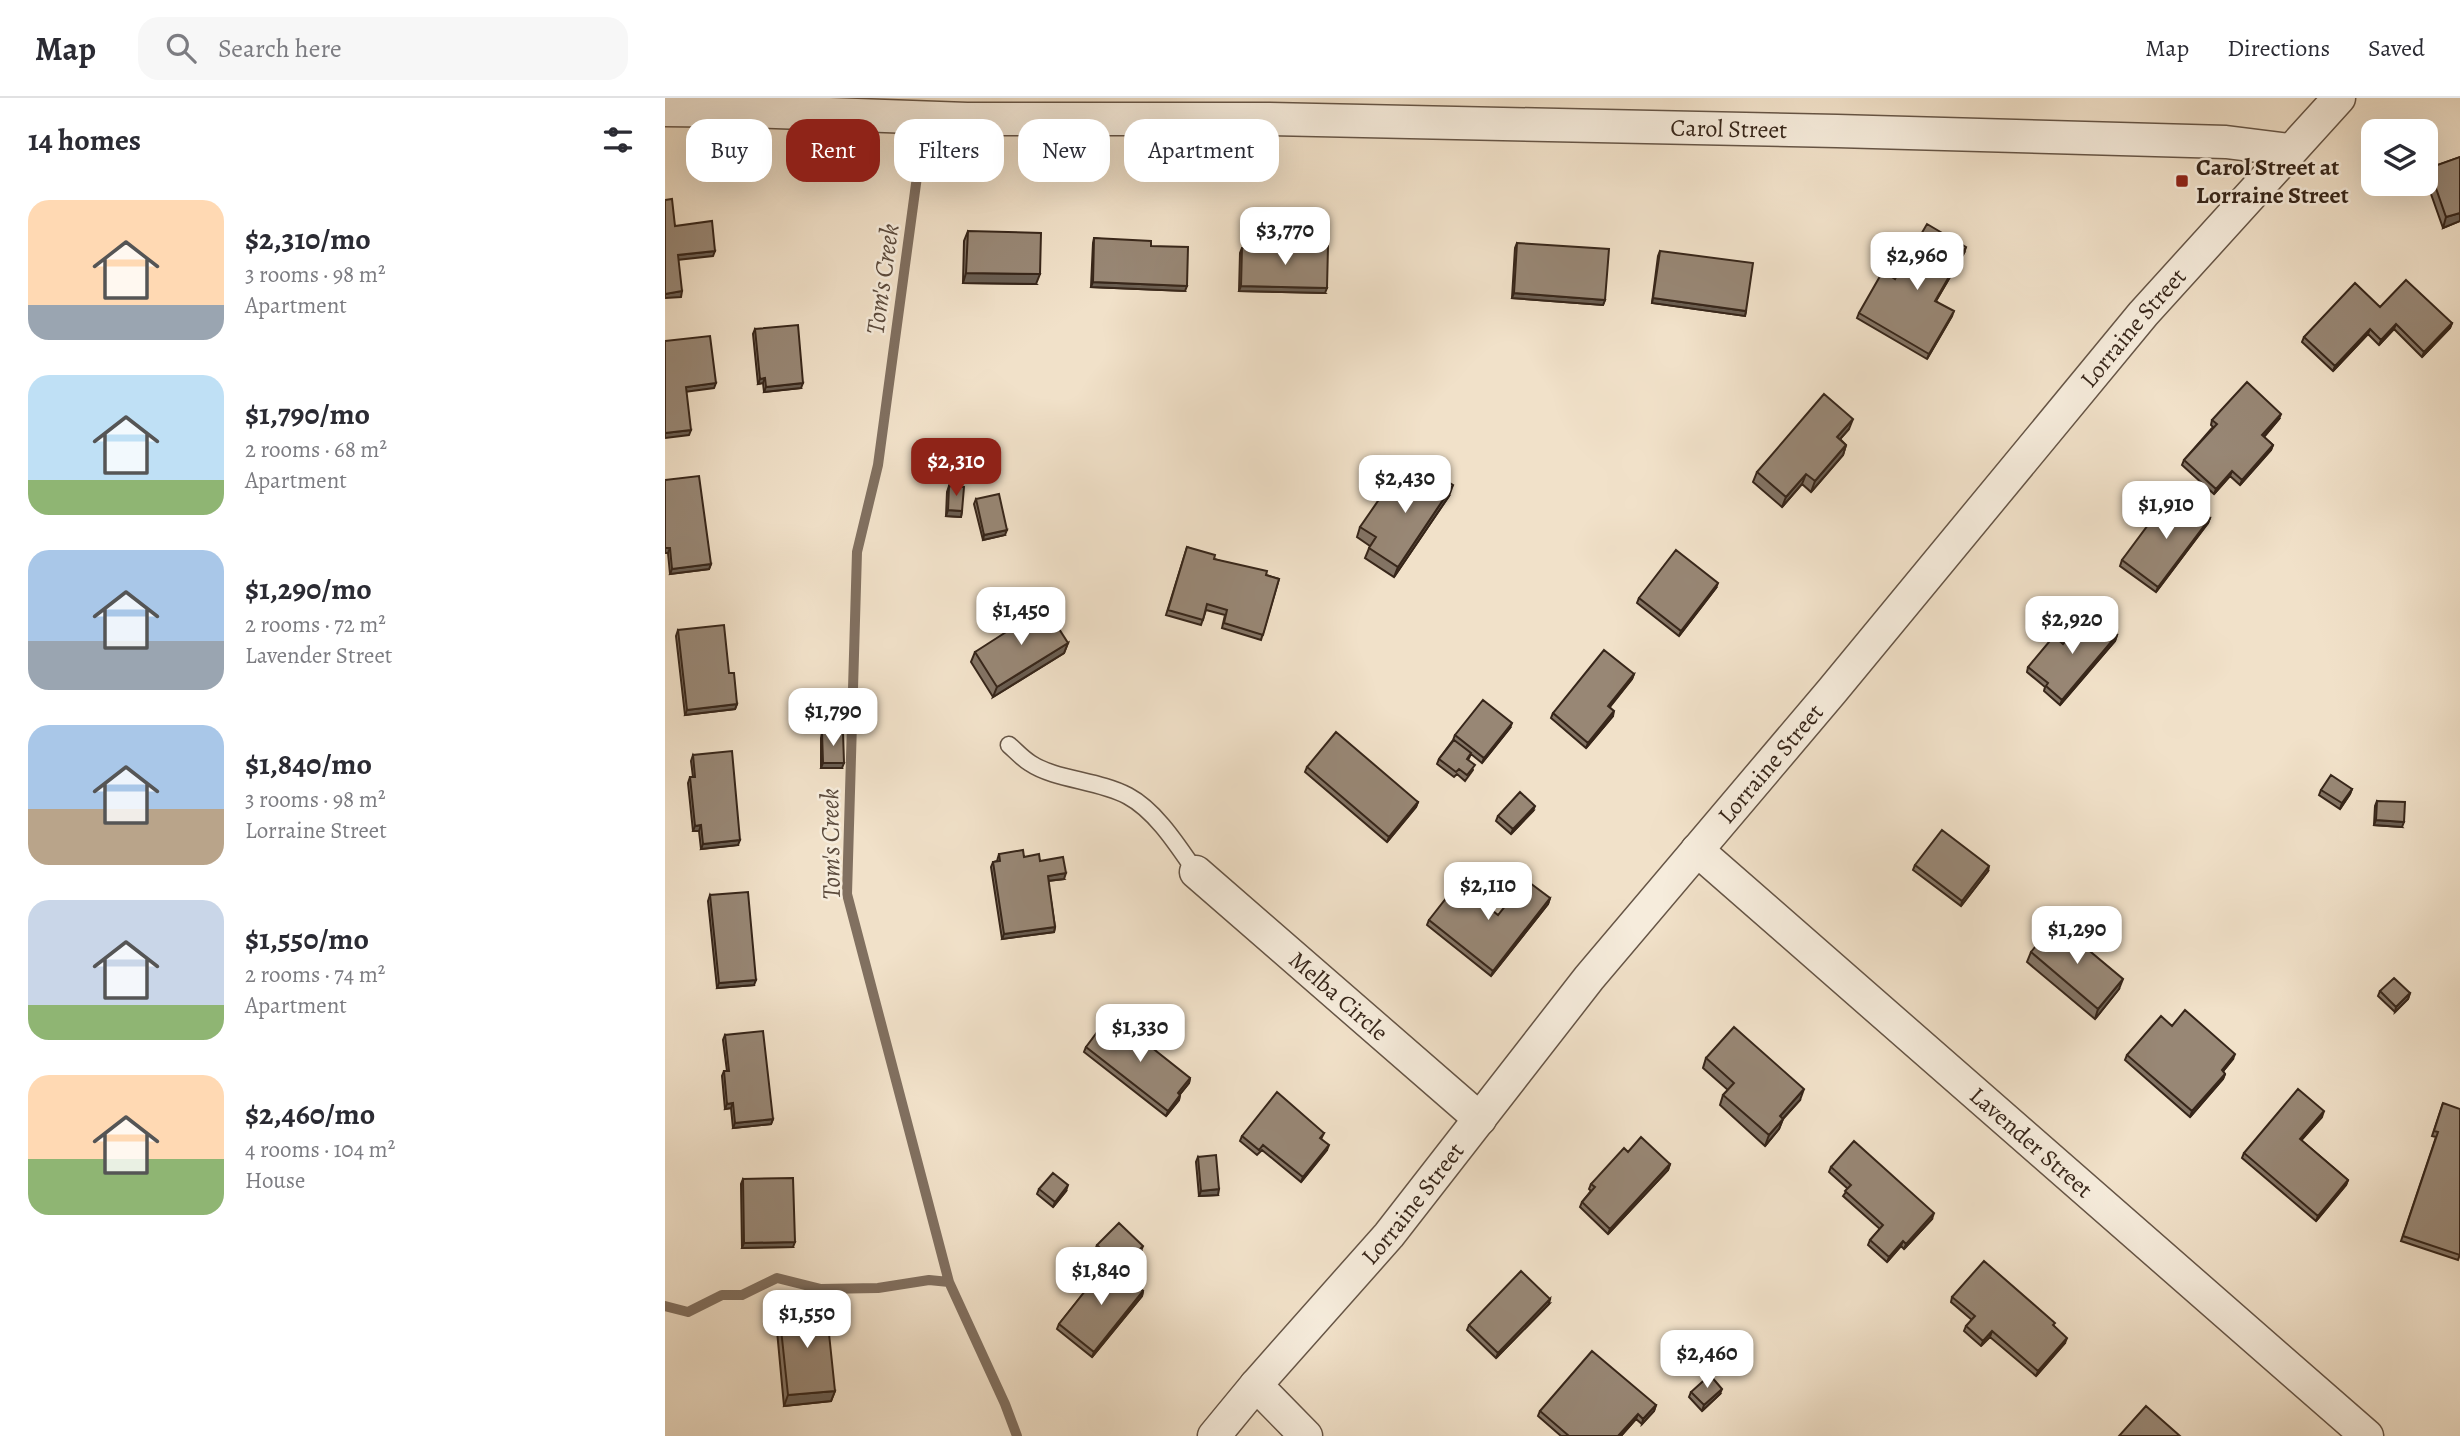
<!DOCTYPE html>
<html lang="en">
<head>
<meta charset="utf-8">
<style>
  :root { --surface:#fff; --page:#f7f7f7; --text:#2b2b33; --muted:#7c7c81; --line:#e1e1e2; --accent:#8f2418 }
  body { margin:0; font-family:Alegreya,serif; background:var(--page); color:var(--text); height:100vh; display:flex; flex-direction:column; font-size:26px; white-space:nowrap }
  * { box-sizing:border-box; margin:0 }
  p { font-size:23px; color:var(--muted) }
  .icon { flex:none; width:38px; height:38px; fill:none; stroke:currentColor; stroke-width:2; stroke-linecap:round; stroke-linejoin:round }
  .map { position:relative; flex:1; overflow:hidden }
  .side { display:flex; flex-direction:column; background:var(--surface); width:665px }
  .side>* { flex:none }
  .guide { position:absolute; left:21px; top:21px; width:665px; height:63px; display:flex; gap:14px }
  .fabs { position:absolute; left:1696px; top:21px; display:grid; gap:14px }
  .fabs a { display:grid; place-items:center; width:77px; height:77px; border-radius:14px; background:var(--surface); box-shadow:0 7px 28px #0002; font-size:35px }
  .price { position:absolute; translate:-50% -60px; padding:0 16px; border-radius:14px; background:#fff; color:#222; font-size:23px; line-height:46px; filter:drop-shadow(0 2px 4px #0008) }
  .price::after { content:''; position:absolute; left:50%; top:42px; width:21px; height:16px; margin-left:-10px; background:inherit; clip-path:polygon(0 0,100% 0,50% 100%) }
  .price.active { background:var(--accent); color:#fff }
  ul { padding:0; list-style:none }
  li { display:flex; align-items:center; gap:21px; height:175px; padding:0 28px }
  li span { display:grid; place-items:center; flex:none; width:196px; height:140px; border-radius:21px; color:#555 }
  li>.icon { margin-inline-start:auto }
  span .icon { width:84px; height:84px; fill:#fffc; stroke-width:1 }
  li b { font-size:30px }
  h2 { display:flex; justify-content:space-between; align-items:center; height:84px; padding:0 28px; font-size:30px }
  .pill { padding:0 24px; border-radius:21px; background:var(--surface); box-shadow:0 7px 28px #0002; font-size:24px; line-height:63px }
  .pill.active { background:var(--accent); color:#fff }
  header { display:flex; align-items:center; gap:42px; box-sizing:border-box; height:98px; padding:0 35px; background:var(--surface); border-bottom:2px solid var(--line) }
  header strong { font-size:33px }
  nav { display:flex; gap:38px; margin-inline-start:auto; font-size:24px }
  .search { width:490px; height:63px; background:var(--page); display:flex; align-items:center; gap:18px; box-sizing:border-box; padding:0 24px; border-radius:21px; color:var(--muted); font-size:26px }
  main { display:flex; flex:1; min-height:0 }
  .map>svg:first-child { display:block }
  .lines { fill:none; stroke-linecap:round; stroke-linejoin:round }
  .stream { stroke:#817060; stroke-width:10 }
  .service-casing { stroke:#665546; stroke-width:19 }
  .minor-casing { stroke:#665546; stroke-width:35 }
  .service { stroke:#f6ecdc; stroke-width:16 }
  .minor { stroke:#f6ecdc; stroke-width:32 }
  .wall { fill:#837465; stroke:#37261a; stroke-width:2 }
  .shaded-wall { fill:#6a5e52; stroke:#37261a; stroke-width:2 }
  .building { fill:#988775; stroke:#37261a; stroke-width:2 }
  .poi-dot { fill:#8f2418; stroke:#f6ecdc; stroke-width:2.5 }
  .labels { text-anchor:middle; stroke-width:5; stroke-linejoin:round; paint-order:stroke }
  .street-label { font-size:24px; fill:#37261a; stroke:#f6ecdc }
  .poi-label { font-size:24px; font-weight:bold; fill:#37261a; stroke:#f6ecdc; text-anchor:start }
  .water-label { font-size:26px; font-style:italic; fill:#5c4b3d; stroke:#f6ecdc }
</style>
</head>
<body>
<header>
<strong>Map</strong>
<div class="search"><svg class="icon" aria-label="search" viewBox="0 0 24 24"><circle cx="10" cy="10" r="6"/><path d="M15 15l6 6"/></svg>Search here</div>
<nav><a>Map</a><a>Directions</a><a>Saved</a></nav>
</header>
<main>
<section class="side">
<h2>14 homes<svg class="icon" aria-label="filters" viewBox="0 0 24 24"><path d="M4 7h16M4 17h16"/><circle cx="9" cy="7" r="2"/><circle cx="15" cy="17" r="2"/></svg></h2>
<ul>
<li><span style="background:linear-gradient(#ffd9b3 75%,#9aa5b1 0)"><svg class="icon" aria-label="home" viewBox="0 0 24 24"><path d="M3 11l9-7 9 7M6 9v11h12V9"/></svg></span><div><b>$2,310/mo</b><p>3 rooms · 98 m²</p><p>Apartment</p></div></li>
<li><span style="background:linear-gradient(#bfe0f5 75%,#8fb573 0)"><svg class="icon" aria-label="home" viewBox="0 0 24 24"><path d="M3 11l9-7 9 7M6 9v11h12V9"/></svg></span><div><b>$1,790/mo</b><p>2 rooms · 68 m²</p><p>Apartment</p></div></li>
<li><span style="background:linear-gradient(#a9c7e8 65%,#9aa5b1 0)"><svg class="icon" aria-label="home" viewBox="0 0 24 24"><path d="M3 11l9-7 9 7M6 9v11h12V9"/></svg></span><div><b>$1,290/mo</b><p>2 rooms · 72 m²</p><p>Lavender Street</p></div></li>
<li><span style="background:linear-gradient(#a9c7e8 60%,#b9a48a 0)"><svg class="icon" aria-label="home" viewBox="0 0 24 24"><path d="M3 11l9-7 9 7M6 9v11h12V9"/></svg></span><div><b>$1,840/mo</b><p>3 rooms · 98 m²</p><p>Lorraine Street</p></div></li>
<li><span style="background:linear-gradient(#c9d6e8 75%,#8fb573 0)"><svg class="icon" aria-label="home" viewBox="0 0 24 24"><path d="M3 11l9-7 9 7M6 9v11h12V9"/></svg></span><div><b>$1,550/mo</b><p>2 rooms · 74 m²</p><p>Apartment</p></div></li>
<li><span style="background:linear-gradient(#ffd9b3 60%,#8fb573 0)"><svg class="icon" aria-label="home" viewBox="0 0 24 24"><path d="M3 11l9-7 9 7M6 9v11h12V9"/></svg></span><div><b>$2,460/mo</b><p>4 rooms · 104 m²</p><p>House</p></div></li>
</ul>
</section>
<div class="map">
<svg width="1795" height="1338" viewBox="0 0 1795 1338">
  <rect width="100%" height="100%" fill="#f1e1c9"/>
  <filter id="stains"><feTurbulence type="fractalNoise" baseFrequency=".00286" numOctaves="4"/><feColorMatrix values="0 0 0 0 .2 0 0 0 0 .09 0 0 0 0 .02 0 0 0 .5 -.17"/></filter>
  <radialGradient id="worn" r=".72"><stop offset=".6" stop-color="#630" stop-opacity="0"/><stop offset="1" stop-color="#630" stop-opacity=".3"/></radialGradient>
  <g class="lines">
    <path class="stream" d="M256,49L213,367L192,454L182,796L284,1184L340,1306L352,1338
      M0,1208L23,1214L57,1197H77L112,1180L156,1191L213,1190L264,1182L284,1184"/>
    <g class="service-casing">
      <path id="service" d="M344,647C351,653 357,660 365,665C390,682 433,682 463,698C491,713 513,748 531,774"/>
    </g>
    <g class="minor-casing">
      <g id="minor">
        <path id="s1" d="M0,12L82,13L302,21H605L1172,33L1561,44L1624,52"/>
        <path id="s2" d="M1032,752L1702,1338"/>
        <path id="s3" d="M531,774L815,1021"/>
        <path d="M591,1287L641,1338"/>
        <path id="s4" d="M549,1338L591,1287L724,1137L924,880L1167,593L1478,216L1674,0"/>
      </g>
    </g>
    <use href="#service" class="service"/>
    <use href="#minor" class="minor"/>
  </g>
  <path class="wall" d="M1795,59V123L1778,130L1760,79L1764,70Z
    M303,133L371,186L298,185L299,143Z
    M429,140L486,148L520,193L426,189L428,145Z
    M852,145L940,202L938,207L847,200L850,150Z
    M605,147L660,195L574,193L575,155L577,150H603Z
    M995,153L1081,213L1080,218L987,205L993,158Z
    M1299,155L1271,203L1287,218L1262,261L1192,220L1194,215L1230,181Z
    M1715,209L1787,225L1785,230L1757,259L1729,231L1714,247L1703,236L1668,273L1637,244L1639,239Z
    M90,231L136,290L99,294L98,285L93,286L88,236Z
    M1614,321L1599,339L1608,347L1606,352L1575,387L1565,378L1549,396L1517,367L1519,362L1548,329L1546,327L1547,322Z
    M1184,331L1175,341L1181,347L1178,357L1146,394L1137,386L1117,409L1088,384L1092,374Z
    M0,382L46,466L44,471L5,476L3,455H0Z
    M284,388L297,413L296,419L281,418L282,394Z
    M739,397L784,398L729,479L700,460L705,448L692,439L695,429Z
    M311,401L340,437L318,442L309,406Z
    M1545,420L1543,425L1491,494L1455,468L1457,462L1490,426Z
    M522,449L549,461L614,481L596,542L557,530L560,517L541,512L536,527L501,517Z
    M1051,490L1014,538L972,505L974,500Z
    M13,532L64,575L72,606L70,611L20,617L11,538Z
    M1452,537L1450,543L1395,607L1379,593L1380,589L1362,574L1363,569L1398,546Z
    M403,545L399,555L328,599L306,564L310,554Z
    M969,576L967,581L945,609L948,618L921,650L886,620L888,615Z
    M845,630L817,665L806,656L803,662L808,672L800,683L792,676L789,679L772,666L774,661L788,642L790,637Z
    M157,634L177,670H156V640Z
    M28,657L73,747L36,751L34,733H28L23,685L25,679H28L26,663Z
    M642,669L753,704L751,709L722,744L640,674Z
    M1687,691L1685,696L1675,711L1654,697L1656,692Z
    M1712,703L1737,729L1709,727L1710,708Z
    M868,713L846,736L831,723L833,718Z
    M334,756L359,759L375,763L399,781L383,783L390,829L389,834L337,841L326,769L328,764L332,763Z
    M1250,767L1323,773L1296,808L1248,772Z
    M45,797L89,887L52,890L43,803Z
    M885,800L883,806L826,878L762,827L764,822L833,817Z
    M1366,854L1454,891L1430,921L1362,864Z
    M1715,893L1745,895L1743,901L1730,914L1713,898Z
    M1507,928L1568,961L1558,973L1560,976L1558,981L1525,1019L1460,962L1462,957Z
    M60,937L108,1021L106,1026L68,1030L66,1010L60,1011L57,978L59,973H62L58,942Z
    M440,938L525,980L524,985L515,996L514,1002L501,1018L419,954L421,949Z
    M1041,960L1135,1002L1118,1021L1114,1031L1100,1048L1055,1007L1058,997L1063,992L1038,970Z
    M1778,1005L1795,1156L1793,1162L1736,1143L1771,1039L1767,1038Z
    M1657,1019L1636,1042L1683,1082L1681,1087L1651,1123L1577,1060L1579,1055Z
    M659,1035L656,1041L662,1052L636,1084L597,1052L592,1057L575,1043L577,1038Z
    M963,1054L1005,1066L1003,1072L943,1136L915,1109L917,1104L926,1093L924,1091L926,1086Z
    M533,1059L553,1097L534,1098L531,1064Z
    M1166,1069L1267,1121L1239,1151L1236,1148L1222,1164L1203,1147L1205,1142L1215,1131L1178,1098L1183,1091L1164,1074Z
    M78,1081L128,1149L77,1150L76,1086Z
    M374,1091L401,1093L388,1109L372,1096Z
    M432,1147L476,1153L456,1174L478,1193L477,1198L427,1259L392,1231L394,1226L443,1165L430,1152Z
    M1287,1199L1389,1228L1400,1245L1371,1278L1325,1239L1316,1248L1299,1233L1301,1228L1307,1222L1286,1204Z
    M884,1206L831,1260L802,1232L804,1227Z
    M114,1212L170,1293L166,1303L119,1308L111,1222Z
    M1026,1294L1055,1296L1037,1313L1024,1299Z
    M991,1307L989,1313L977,1326L971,1321L956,1338H896L873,1318L875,1313Z"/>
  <path class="shaded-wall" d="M1795,115V123L1778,130L1781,119Z
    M1301,149L1299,155L1268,208L1270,203Z
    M50,153L48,158L11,162L13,157Z
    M301,175L375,176L371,186L298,185Z
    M428,184L522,188L520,193L426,189Z
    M576,188L662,190L660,195L574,193Z
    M17,193L16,199L0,200V196Z
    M849,195L940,202L938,207L847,200Z
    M988,200L1081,213L1080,218L987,205Z
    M1289,213L1287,218L1262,261L1264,256Z
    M1787,225L1785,230L1757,259L1759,254Z
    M1731,226L1729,231L1714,247L1716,242Z
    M1705,231L1703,236L1668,273L1670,268Z
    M100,280L98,285L93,286L95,281Z
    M51,285L49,290L19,294L21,289Z
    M138,285L136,290L99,294L101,289Z
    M1616,316L1614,321L1595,343L1597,337Z
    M1188,321L1184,331L1168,349L1172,339Z
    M26,332L24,337L0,340V335Z
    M1181,347L1178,357L1146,394L1150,383Z
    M1608,347L1606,352L1575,387L1577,382Z
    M1567,373L1565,378L1549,396L1551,391Z
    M1141,376L1137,386L1117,409L1121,399Z
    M788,387L784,398L729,479L733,469Z
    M283,412L297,413L296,419L281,418Z
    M1545,420L1543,425L1491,494L1493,489Z
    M342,432L340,437L318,442L319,437Z
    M0,450H5L3,455H0Z
    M46,466L44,471L5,476L7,471Z
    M1053,485L1051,490L1014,538L1016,533Z
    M1452,537L1450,543L1395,607L1397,602Z
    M403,545L399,555L328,599L332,589Z
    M969,576L967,581L941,613L943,608Z
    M72,606L70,611L20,617L22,612Z
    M949,613L948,618L921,650L923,645Z
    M847,625L845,630L817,665L819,660Z
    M158,665H179L177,670H156Z
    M1687,691L1685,696L1675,711L1677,705Z
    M753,704L751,709L722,744L724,739Z
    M870,708L868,713L846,736L848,731Z
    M1711,722L1739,724L1737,729L1709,727Z
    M36,727L34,733H28L30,728Z
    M75,742L73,747L36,751L38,746Z
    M1324,768L1323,773L1296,808L1297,803Z
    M401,775L399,781L381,783L383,778Z
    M885,800L883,806L826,878L828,873Z
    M390,829L389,834L337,841L339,836Z
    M1458,881L1454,891L1430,921L1433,911Z
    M91,882L89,887L52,890L54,885Z
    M1745,895L1743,901L1730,914L1731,909Z
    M1570,956L1568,961L1555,977L1557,972Z
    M1560,976L1558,981L1525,1019L1527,1013Z
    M525,980L524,985L511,1001L513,995Z
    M1139,991L1135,1002L1111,1028L1115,1018Z
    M515,997L514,1002L501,1018L503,1013Z
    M68,1005L66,1010L60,1011L62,1006Z
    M1659,1013L1657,1019L1633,1046L1635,1041Z
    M108,1021L106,1026L68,1030L70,1025Z
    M1118,1021L1114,1031L1100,1048L1104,1037Z
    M664,1047L662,1052L636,1084L638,1079Z
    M1005,1066L1003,1072L943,1136L945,1131Z
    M1683,1082L1681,1087L1651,1123L1653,1118Z
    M403,1087L401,1093L388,1109L390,1104Z
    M554,1091L553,1097L534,1098L536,1093Z
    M1269,1115L1267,1121L1239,1151L1241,1146Z
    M1238,1143L1236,1148L1222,1164L1224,1159Z
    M130,1144L128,1149L77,1150L79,1145Z
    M478,1148L476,1153L454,1176L456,1171Z
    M478,1193L477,1198L427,1259L429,1254Z
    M885,1201L884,1206L831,1260L833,1255Z
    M1327,1233L1325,1239L1316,1248L1318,1243Z
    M1402,1240L1400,1245L1371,1278L1373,1273Z
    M1057,1291L1055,1296L1037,1313L1039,1307Z
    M170,1293L166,1303L119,1308L123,1297Z
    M991,1307L989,1313L977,1326L978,1321Z
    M973,1316L971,1321L956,1338H953Z"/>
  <path class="building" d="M1795,59V115L1781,119L1764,70Z
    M7,101L10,128L47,123L50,153L13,157L17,193L0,196V102Z
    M1262,126L1301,149L1270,203L1289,213L1264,256L1194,215L1218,173L1230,181Z
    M303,133L376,135L375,176L301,175Z
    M429,140L486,143V148L523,149L522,188L428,184Z
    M852,145L944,151L940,202L849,195Z
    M605,147L663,148L662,190L576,188L577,150H605Z
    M995,153L1088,165L1081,213L988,200Z
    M1741,182L1787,225L1759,254L1731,226L1716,242L1705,231L1670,268L1639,239L1690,185L1715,209Z
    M133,227L138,285L101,289L100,280L95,281L90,231Z
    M45,238L51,285L21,289L26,332L0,335V243Z
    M1582,284L1616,316L1597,337L1608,347L1577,382L1567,373L1551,391L1519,362L1552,326L1547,322Z
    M1159,296L1188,321L1172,339L1181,347L1150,383L1141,376L1121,399L1092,374Z
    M758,368L788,387L733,469L704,450L711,439L695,429L724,387L739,397Z
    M34,378L46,466L7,471L5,450H0V382Z
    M284,388L299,389L297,413L283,412Z
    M334,396L342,432L319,437L311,401Z
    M1512,396L1545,420L1493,489L1457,462L1486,423L1490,426Z
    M522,449L550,457L549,461L602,473L601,477L614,481L598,537L559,525L562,512L542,506L538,522L503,512Z
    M1011,452L1053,485L1016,533L974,500Z
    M380,509L403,545L332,589L310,554Z
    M1424,515L1452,537L1397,602L1381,588L1383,585L1363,569L1389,538L1398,546Z
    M59,527L64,575H69L72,606L22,612L13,532Z
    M939,552L969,576L943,608L949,613L923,645L888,615Z
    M818,602L847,625L819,660L790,637Z
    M157,634H178L179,665H158Z
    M671,634L753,704L724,739L642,669Z
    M789,642L806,655L802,661L810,667L802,677L794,671L791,674L774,661Z
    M67,653L75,742L38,746L36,727L30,728L25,679H30L28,657Z
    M1666,677L1687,691L1677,705L1656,692Z
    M855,694L870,708L848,731L833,718Z
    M1712,703L1740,704L1739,724L1711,722Z
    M1277,732L1324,768L1297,803L1250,767Z
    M358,752L359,759L374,756L375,763L398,759L401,775L383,778L390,829L339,836L328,764L335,763L334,756Z
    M861,782L885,800L828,873L764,822L793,785L833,817Z
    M83,794L91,882L54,885L45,797Z
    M1390,824L1458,881L1433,911L1366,854Z
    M1729,880L1745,895L1731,909L1715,893Z
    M1520,912L1570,956L1557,972L1560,976L1527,1013L1462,957L1496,918L1507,928Z
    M452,922L525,980L513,995L515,997L503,1013L421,949L433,933L440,938Z
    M1069,929L1139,991L1115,1018L1118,1021L1104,1037L1058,997L1069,985L1041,960Z
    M98,933L108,1021L70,1025L68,1005L62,1006L59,973H64L60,937Z
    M1633,991L1659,1013L1635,1041L1683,1082L1653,1118L1579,1055Z
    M612,994L659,1035L655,1040L664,1047L638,1079L598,1047L594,1052L577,1038Z
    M1778,1005L1795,1011V1157L1738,1138L1773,1034L1769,1033Z
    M976,1039L1005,1066L945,1131L917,1104L930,1089L926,1086L959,1050L963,1054Z
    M1189,1043L1269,1115L1241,1146L1238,1143L1224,1159L1205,1142L1218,1127L1180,1093L1186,1087L1166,1069Z
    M551,1057L554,1091L536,1093L533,1059Z
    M388,1075L403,1087L390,1104L374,1091Z
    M128,1080L130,1144L79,1145L78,1081Z
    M454,1125L478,1148L456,1171L432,1147Z
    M1319,1163L1390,1225L1388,1227L1402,1240L1373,1273L1327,1233L1318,1243L1301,1228L1310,1218L1287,1199Z
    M443,1164L478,1193L429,1254L394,1226Z
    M856,1173L885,1201L833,1255L804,1227Z
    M161,1207L170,1293L123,1297L114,1212Z
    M927,1253L991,1307L978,1321L973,1316L953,1338H904L875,1313Z
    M1045,1277L1057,1291L1039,1307L1026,1294Z
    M1481,1308L1515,1338H1454Z"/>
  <rect class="poi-dot" x="1510" y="76" width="14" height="14" rx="3.5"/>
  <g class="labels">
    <g class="street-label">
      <text dy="8" stroke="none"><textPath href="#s1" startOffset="1064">Carol Street</textPath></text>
      <text dy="8" stroke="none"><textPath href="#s4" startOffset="1440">Lorraine Street</textPath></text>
      <text dy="8" stroke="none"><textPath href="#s4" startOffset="873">Lorraine Street</textPath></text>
      <text dy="8" stroke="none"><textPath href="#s3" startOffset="189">Melba Circle</textPath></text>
      <text dy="8" stroke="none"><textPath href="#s2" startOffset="444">Lavender Street</textPath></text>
      <text dy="8" stroke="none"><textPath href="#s4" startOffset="306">Lorraine Street</textPath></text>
    </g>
    <g class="poi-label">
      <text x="1531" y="77">Carol Street at<tspan x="1531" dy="28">Lorraine Street</tspan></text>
    </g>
    <g class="water-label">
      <text transform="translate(217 181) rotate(-82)" y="9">Tom's Creek</text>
      <text transform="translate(165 746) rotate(-91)" y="9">Tom's Creek</text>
    </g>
  </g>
  <rect width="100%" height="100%" filter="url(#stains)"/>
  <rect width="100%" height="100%" fill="url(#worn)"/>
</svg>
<div class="fabs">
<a><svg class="icon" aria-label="layers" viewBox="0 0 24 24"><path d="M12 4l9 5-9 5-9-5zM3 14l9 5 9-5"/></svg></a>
</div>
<b class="price" style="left:620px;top:169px">$3,770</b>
<b class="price" style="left:1252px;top:194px">$2,960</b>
<b class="price active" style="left:291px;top:400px">$2,310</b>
<b class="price" style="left:740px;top:417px">$2,430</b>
<b class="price" style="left:1501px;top:443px">$1,910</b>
<b class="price" style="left:356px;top:549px">$1,450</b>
<b class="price" style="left:1407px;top:558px">$2,920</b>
<b class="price" style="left:168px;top:650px">$1,790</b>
<b class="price" style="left:823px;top:824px">$2,110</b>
<b class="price" style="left:1412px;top:868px">$1,290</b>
<b class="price" style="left:475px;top:966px">$1,330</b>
<b class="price" style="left:436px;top:1209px">$1,840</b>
<b class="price" style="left:142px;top:1252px">$1,550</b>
<b class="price" style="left:1042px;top:1292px">$2,460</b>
<div class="guide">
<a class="pill">Buy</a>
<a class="pill active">Rent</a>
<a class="pill">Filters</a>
<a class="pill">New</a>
<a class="pill">Apartment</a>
</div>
</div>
</main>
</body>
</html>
